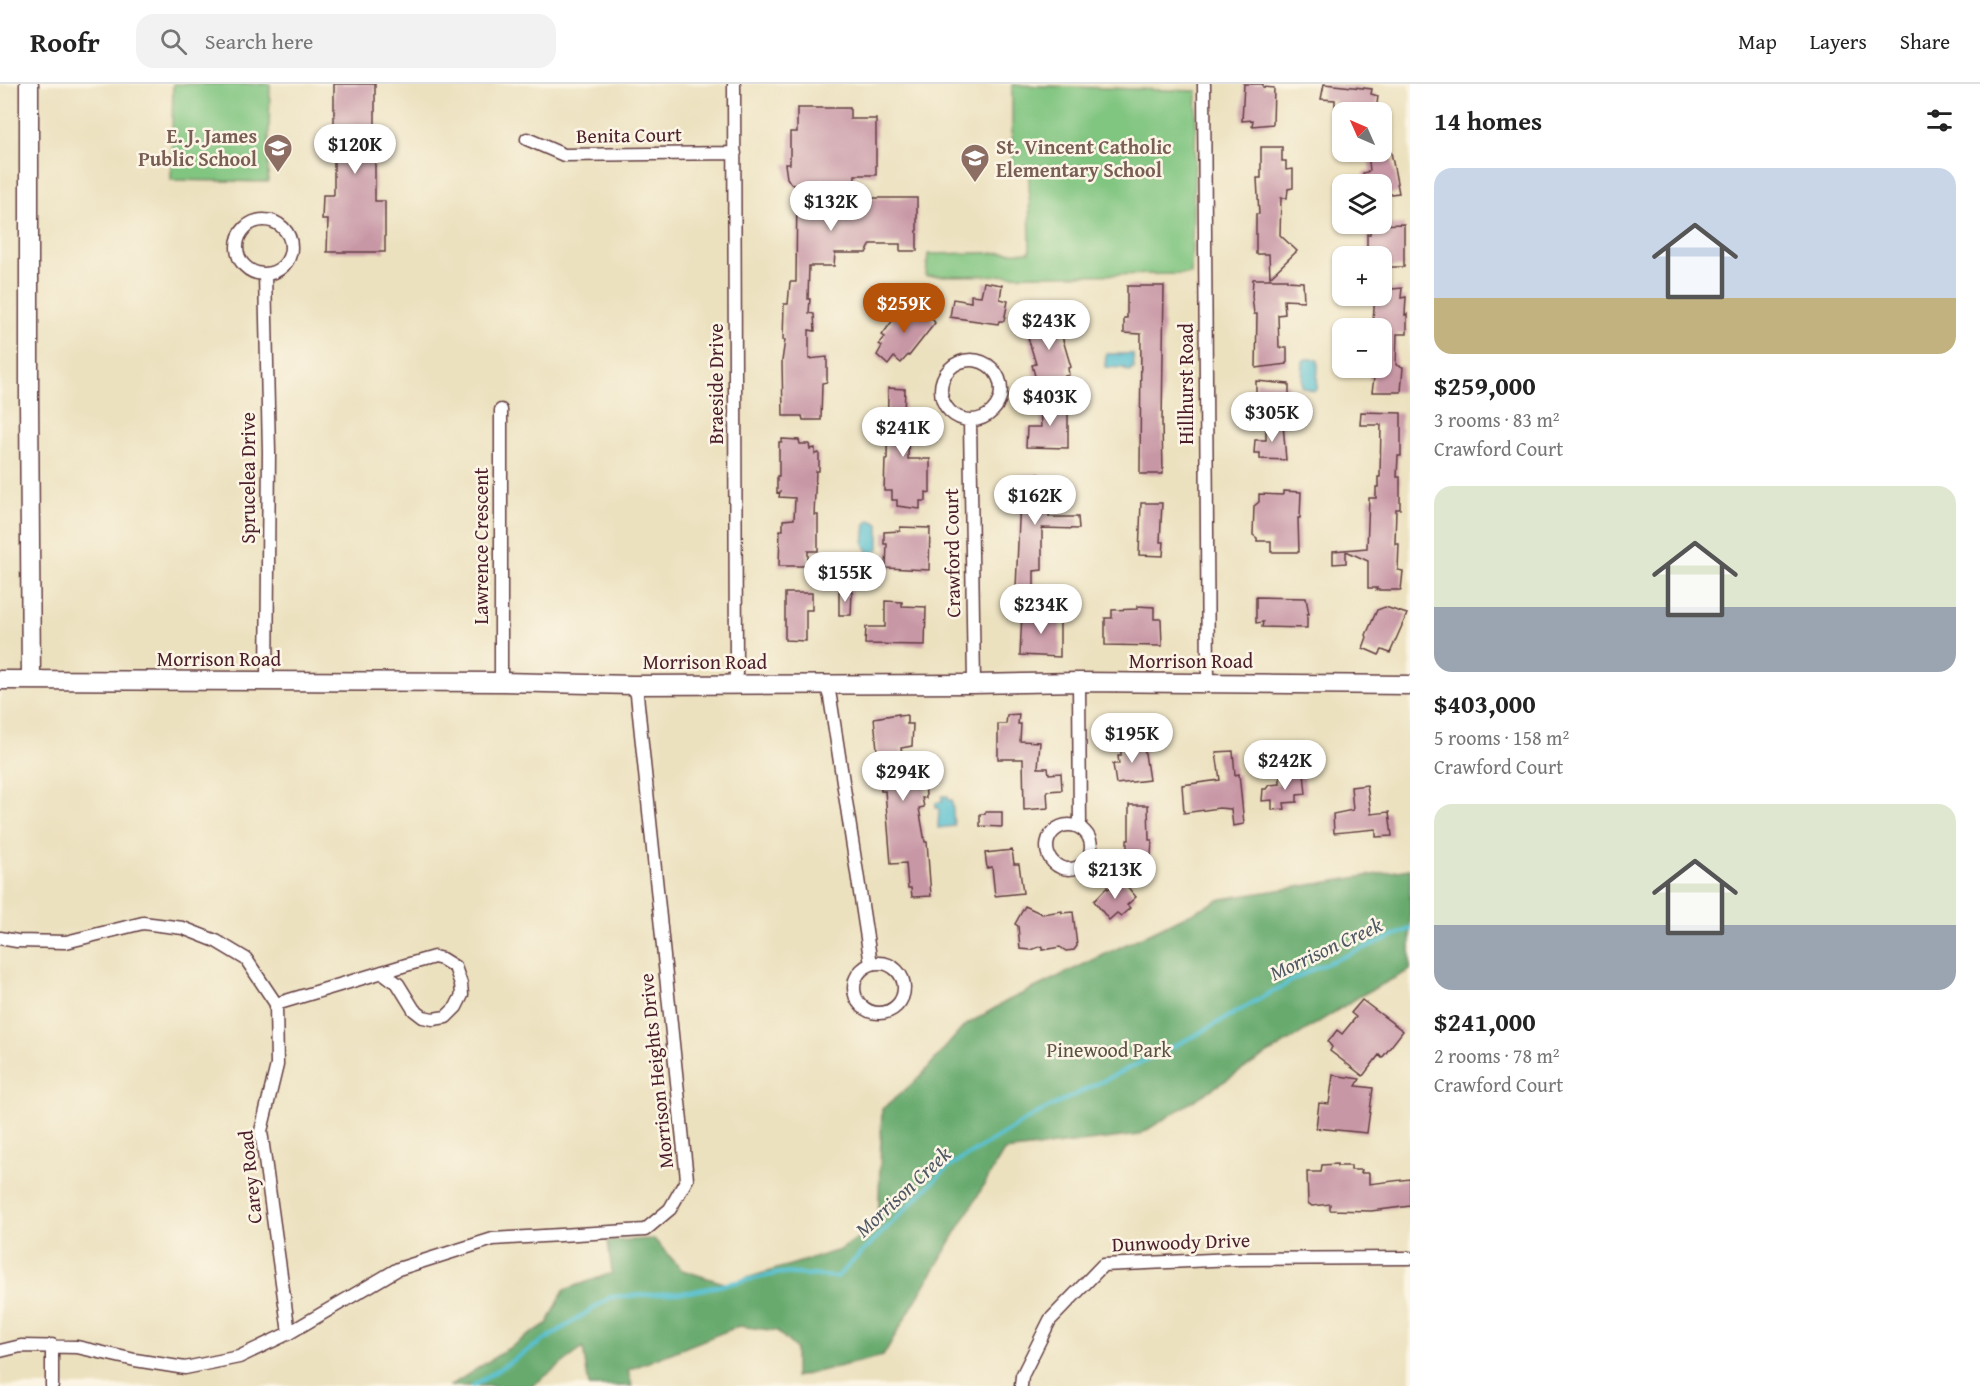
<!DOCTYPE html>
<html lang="en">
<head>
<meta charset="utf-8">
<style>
  :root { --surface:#fff; --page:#f2f2f2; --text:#222; --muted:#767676; --line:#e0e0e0; --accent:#b45309 }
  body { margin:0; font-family:"Gentium Book Plus",serif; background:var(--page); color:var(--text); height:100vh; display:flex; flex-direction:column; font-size:22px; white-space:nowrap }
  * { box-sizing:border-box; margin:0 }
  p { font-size:20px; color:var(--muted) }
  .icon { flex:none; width:33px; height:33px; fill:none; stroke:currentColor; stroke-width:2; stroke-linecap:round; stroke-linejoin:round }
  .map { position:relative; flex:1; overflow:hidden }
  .details { display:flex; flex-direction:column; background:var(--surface); width:570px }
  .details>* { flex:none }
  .needle { width:39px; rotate:315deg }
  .fabs { position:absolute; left:1332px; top:18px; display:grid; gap:12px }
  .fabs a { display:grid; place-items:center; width:60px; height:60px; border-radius:12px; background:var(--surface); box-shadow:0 2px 4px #0004; font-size:30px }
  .price { position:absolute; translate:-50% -51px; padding:0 14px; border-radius:21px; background:#fff; color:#222; font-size:20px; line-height:39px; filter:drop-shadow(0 2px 3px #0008) }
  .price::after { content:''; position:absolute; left:50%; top:36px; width:18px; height:14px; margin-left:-9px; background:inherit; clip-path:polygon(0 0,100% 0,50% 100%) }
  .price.on { background:var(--accent); color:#fff }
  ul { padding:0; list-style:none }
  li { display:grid; align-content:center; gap:12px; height:318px; padding:0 24px }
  li span { display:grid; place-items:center; height:186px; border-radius:18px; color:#555 }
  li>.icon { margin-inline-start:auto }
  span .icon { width:108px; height:108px; fill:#fffc; stroke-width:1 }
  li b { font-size:26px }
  h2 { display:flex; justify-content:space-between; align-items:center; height:72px; padding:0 24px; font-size:26px }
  header { display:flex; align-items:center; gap:36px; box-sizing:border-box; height:84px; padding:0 30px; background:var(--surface); border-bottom:2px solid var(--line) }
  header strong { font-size:28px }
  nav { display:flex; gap:33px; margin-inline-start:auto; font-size:21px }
  .search { width:420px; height:54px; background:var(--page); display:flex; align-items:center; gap:15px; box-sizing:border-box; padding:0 21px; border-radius:18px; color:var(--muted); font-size:22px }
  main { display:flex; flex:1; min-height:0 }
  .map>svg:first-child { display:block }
  .green { fill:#80c580; stroke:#657256; stroke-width:1.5 }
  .forest { fill:#68aa6e; stroke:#59644c; stroke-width:1.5 }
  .water { fill:#54bfcf; stroke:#4f6f7d; stroke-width:1.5 }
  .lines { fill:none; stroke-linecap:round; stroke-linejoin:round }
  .stream { stroke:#54bfcf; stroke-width:4.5 }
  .building { fill:#c897a6 }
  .street-casing { stroke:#623c41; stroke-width:15 }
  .secondary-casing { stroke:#623c41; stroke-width:21 }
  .street { stroke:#fff; stroke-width:12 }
  .secondary { stroke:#fff; stroke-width:18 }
  .labels { text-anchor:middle; stroke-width:5; stroke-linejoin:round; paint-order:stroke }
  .street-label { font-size:20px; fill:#4a1f2b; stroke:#fcf5e5 }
  .education-label { font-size:20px; font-weight:bold; fill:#785e54; stroke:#fcf5e5; text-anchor:end }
  .park-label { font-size:20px; fill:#5a5144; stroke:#fcf5e5 }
  .water-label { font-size:21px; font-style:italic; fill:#4e5764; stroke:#fcf5e5 }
</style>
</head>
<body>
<header>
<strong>Roofr</strong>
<div class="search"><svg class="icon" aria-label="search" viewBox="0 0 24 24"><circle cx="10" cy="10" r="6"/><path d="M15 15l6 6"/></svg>Search here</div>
<nav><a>Map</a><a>Layers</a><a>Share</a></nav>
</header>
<main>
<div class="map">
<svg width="1410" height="1302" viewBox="0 0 1410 1302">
  <rect width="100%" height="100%" fill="#fcf5e5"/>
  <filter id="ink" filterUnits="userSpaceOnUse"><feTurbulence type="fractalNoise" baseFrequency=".0167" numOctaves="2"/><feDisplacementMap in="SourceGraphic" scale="12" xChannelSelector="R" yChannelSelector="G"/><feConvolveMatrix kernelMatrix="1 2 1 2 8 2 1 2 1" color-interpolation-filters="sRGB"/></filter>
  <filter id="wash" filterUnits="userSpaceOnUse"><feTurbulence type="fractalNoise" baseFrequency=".008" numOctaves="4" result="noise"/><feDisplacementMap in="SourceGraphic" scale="24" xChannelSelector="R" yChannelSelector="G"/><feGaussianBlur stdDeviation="1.35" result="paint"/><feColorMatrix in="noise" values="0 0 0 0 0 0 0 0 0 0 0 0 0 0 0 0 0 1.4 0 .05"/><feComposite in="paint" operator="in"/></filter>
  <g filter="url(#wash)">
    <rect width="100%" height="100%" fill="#ece1bf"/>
    <path class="green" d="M173,0H270L268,98L171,96Z
      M1012,1L1197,7L1191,190L926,192L928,170L1030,168L1029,89H1012Z"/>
    <path class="forest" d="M1410,785V886L1360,912L1139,1051L1004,1067L883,1272L795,1293V1264L777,1247L739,1242L628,1286L632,1302H589L583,1264L532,1302H450L548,1239L564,1206L612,1189L608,1157L654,1155L682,1186L727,1200L840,1166L878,1140L882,1025L919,994L964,942L1007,917L1221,815Z"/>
    <path class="water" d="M1106,270H1133L1134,285L1131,284V287L1125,286V284L1105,283Z
      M1306,275H1316L1318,277L1317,305L1314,307L1302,303L1303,277Z
      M870,436L879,440V464L874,470L869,469L864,460L866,440Z
      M942,712H948V716H952L954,742L938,744L939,724H936V719L942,717Z"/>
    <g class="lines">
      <path class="stream" d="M473,1302L611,1213L690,1208L781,1189L837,1193L947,1084L1038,1029L1194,952L1311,886L1410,845"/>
    </g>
    <g id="blocks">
      <path class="building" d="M334,0H375V117H385V168H327L328,136H322L323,111H334Z
        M1244,0H1263V3L1274,4L1273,40L1252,42L1253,36L1242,37Z
        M1324,0L1372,5L1371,10L1378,12L1376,28L1335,22V16L1321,15Z
        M797,24H850V35H876V91H855L854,114H917V167H900V160H871L866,169H835L834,182H809L808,215H810L809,229L814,230L815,247L809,246V275L827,273V298L822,299L821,336H803L802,332H783L782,277L785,256H783L784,220H788L790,198H796L797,103L791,100L787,94L785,80H790V48H797Z
        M1261,63H1282V77H1286V86L1293,85V104L1288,105L1287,114H1281L1280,151L1297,167L1270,193L1269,170H1256V130H1259L1257,94H1261Z
        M1368,68H1391L1399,109L1382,111V100H1364L1363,89L1370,87Z
        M1404,140V183H1382V172H1367V150H1370V141Z
        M1253,195H1287V197L1303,198L1304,217L1284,216L1285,230L1278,231L1279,264H1287V280L1256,284L1257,230H1254L1252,212Z
        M984,198L1002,201L1000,215L1008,217L1004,237H999L998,240L950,233L953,215L971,218V211L981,212Z
        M1127,202H1164L1162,339L1163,390H1140L1141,250L1124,249V234H1127Z
        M1402,204L1401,214L1406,213L1405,231L1407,230V250H1397L1396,281L1403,283L1401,308H1372L1374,294H1369V284H1382V244H1378V237H1373L1375,212H1382V206Z
        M903,218L920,233L928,228L935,239L909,272L908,271L901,279L894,273L888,281L877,271L882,262L879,260L885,253L882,251L893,236L890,234Z
        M1056,232L1071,283L1068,284L1069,291L1037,299L1032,281L1036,280L1026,247L1041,243L1039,236Z
        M1256,297L1289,300V315L1256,314Z
        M888,304L905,305L904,329L909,330L908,375H930V409L926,408V417H920V425L897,422V416H892V407H884L885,375H887Z
        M1063,318L1068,323V364L1026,363L1027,343H1041L1040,319Z
        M1361,328L1401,329V372H1398L1397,393H1400V425H1396L1395,460H1399L1398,486L1403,487L1401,506H1376L1377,504H1368V477L1346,467V479L1333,480V467L1367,464L1369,414H1376V403H1378V393H1380L1381,341H1360Z
        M1266,339L1283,340L1286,376L1260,375V369H1254L1255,356H1266Z
        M782,355L799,356L800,360H809L810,365L815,364V370L819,369V387H816L814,431H818V467H808V482H779L780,446H783V436L794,435L795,414L779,413L780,408L777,409V392H779V358H782Z
        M1039,390V396L1050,395L1049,433H1078L1079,445L1042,444V486L1034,487V504H1016L1020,414H1015L1016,398L1020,399V391Z
        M1283,407L1301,408L1300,434H1298L1299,468H1271V457H1257V454L1253,451L1254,422L1259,418V410L1283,411Z
        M1141,419H1162L1160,458H1164L1163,472L1139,471Z
        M900,443L930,444L929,486L886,484L887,460H884V448L900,447Z
        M839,507H852L851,531H839Z
        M785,509H812V526H806V557L785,556Z
        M1256,513L1306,514L1309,530H1307V544L1262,543L1263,538L1256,539Z
        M885,517L902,518V522L926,523L925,561L865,560L866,543H885Z
        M1137,522L1154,523V535H1161L1162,562L1105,561V534H1112V526L1137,525Z
        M1385,523L1407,530L1390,569L1382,566L1379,571L1363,564L1367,553L1366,551L1377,526Z
        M1022,529L1060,530V573L1020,571Z
        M899,630V632L907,631V640H913L912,662L901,664L907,688L922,686V694L925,693L926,714H922L924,723L919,724L925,758H927L931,812L912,813L911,804H908L906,779L891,780L885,707H881L874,634Z
        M1019,630L1018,640H1021L1020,657L1040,658L1038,684H1048L1049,690L1061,689L1062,706L1047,707L1048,724L1024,726L1023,675H998V640H1006L1007,631Z
        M1143,656L1149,696L1116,700L1113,680H1119L1118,672H1121V666L1129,665L1127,659Z
        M1233,667L1235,691L1239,690L1244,740L1233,742L1231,725L1219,724L1184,729L1182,701L1220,696L1216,668Z
        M1304,689L1306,710L1297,711V718L1284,719L1285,725L1272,726V716L1262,717L1263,705H1266L1269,701L1280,700V692Z
        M1367,701L1371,730L1389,728L1392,752L1376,753V745L1334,749L1333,730L1353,726L1351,703Z
        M1129,721H1148L1149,756H1152L1151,772L1127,771V756H1129Z
        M986,728H1002V743L980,742V730H985Z
        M1012,766L1014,780H1019L1023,809L995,812L992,783L987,784L985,769Z
        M1121,795L1136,813L1127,821L1130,824L1121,832L1117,829L1109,836L1094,817L1107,803L1108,805Z
        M1025,822L1042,830L1062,827V829L1073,828L1077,862L1074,866L1066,867L1060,863L1042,866V862L1031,866L1020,865L1018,842L1015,840Z
        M1362,916L1403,947L1382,974L1379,971L1363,992L1330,967L1332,963L1328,958L1337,946L1342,950L1356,933L1351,929Z
        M1333,991L1360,995L1356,1002L1373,1004L1367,1049L1316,1044L1319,1019L1329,1020Z
        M1337,1080V1082H1351V1086H1362L1361,1089H1369V1100L1410,1095V1122L1371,1127L1330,1126V1120L1312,1122L1308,1119L1307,1088H1321L1322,1081Z"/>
    </g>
  </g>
  <g filter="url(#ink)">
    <use href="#blocks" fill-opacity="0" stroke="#623c41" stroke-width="1.5"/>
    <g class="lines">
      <g class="street-casing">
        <path id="street" d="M734,0L736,588L735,600
          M1204,0L1208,599
          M527,55L564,71L735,69
          M237 163a27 27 0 1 1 54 0a27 27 0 1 1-54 0Z
          M265,190L269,368L267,598
          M941 306a30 30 0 1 1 60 0a30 30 0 1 1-60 0Z
          M501,326V598
          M970,337L974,600
          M1079,598L1080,744
          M826,601L830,613L871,880
          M1047 763a22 22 0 1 1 44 0a22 22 0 1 1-44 0Z
          M0,854L17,857L66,858L143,839L183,844L216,857L246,875L276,920L277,981L261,1047L289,1249
          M854 904a25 25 0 1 1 50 0a25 25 0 1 1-50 0Z
          M276,920L406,881L434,873L442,875L455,883L461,900L462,911L456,923L446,933L433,935L423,933L414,926L398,900L382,888
          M52,1261V1302
          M0,1267L21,1262L77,1263L135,1276L185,1284L239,1273L289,1249L398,1185L493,1155L645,1146L670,1125L687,1095L637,611L633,601
          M1021,1302L1022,1292L1050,1236L1103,1181L1233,1175L1410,1174"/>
      </g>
      <g class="secondary-casing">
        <path id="secondary" d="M29,0V316L31,596
          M0,596L501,598L633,601L974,600L1079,598L1410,601"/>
      </g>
      <use href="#street" class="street"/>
      <use href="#secondary" class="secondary"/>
    </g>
  </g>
  <defs>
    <g id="school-pin" transform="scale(1.5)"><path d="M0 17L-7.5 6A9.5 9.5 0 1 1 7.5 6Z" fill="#8d6e63" stroke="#fcf5e5"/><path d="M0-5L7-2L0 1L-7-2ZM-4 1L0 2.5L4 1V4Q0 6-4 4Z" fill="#fff"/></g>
  </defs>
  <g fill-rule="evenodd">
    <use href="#school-pin" x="278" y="64"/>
    <use href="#school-pin" x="975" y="74"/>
  </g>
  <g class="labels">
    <g class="street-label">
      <text transform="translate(629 51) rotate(-1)" y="7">Benita Court</text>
      <text transform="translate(716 300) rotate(-90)" y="7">Braeside Drive</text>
      <text transform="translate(1186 300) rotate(-90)" y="7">Hillhurst Road</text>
      <text transform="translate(248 394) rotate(-90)" y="7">Sprucelea Drive</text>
      <text transform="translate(481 462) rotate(-90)" y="7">Lawrence Crescent</text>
      <text transform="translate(952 469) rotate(-91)" y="7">Crawford Court</text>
      <text x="219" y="582">Morrison Road</text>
      <text x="1191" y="584">Morrison Road</text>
      <text x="705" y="585">Morrison Road</text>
      <text transform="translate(656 987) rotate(-96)" y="7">Morrison Heights Drive</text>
      <text transform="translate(250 1093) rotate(-96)" y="7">Carey Road</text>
      <text transform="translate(1181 1158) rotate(-2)" y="7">Dunwoody Drive</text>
    </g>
    <g class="education-label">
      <text x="257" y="59">E. J. James<tspan x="257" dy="23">Public School</tspan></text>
      <text x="996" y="70" text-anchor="start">St. Vincent Catholic<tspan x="996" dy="23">Elementary School</tspan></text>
    </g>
    <g class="park-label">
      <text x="1109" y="973">Pinewood Park</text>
    </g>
    <g class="water-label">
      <text transform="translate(1326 865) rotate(-25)" y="7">Morrison Creek</text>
      <text transform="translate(903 1108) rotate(-43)" y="7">Morrison Creek</text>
    </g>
  </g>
</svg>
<div class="fabs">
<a><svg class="needle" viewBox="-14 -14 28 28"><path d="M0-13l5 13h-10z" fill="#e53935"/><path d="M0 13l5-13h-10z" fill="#767676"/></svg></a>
<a><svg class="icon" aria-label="layers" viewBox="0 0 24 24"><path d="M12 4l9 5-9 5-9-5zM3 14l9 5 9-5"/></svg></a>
<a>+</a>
<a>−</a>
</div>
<b class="price" style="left:355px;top:91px">$120K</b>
<b class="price" style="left:831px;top:148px">$132K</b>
<b class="price on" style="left:904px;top:250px">$259K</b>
<b class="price" style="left:1049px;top:267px">$243K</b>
<b class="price" style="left:1050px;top:343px">$403K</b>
<b class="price" style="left:1272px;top:359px">$305K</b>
<b class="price" style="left:903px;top:374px">$241K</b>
<b class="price" style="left:1035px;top:442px">$162K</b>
<b class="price" style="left:845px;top:519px">$155K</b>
<b class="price" style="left:1041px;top:551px">$234K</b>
<b class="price" style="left:1132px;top:680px">$195K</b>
<b class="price" style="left:1285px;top:707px">$242K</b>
<b class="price" style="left:903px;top:718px">$294K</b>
<b class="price" style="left:1115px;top:816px">$213K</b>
</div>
<section class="details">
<h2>14 homes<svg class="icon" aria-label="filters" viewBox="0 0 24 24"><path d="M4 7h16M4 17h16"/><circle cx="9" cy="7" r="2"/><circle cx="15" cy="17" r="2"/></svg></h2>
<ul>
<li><span style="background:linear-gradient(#c9d6e8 70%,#c2b280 0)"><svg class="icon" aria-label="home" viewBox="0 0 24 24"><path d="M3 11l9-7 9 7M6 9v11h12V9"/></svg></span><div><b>$259,000</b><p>3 rooms · 83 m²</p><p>Crawford Court</p></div></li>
<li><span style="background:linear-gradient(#dfe7d0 65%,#9aa5b1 0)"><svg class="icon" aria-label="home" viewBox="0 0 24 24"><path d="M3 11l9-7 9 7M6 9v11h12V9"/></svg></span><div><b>$403,000</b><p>5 rooms · 158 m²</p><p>Crawford Court</p></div></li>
<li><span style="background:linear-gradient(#dfe7d0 65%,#9aa5b1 0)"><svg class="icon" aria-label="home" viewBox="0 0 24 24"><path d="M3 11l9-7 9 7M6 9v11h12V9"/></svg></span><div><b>$241,000</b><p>2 rooms · 78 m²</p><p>Crawford Court</p></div></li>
</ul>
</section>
</main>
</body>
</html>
